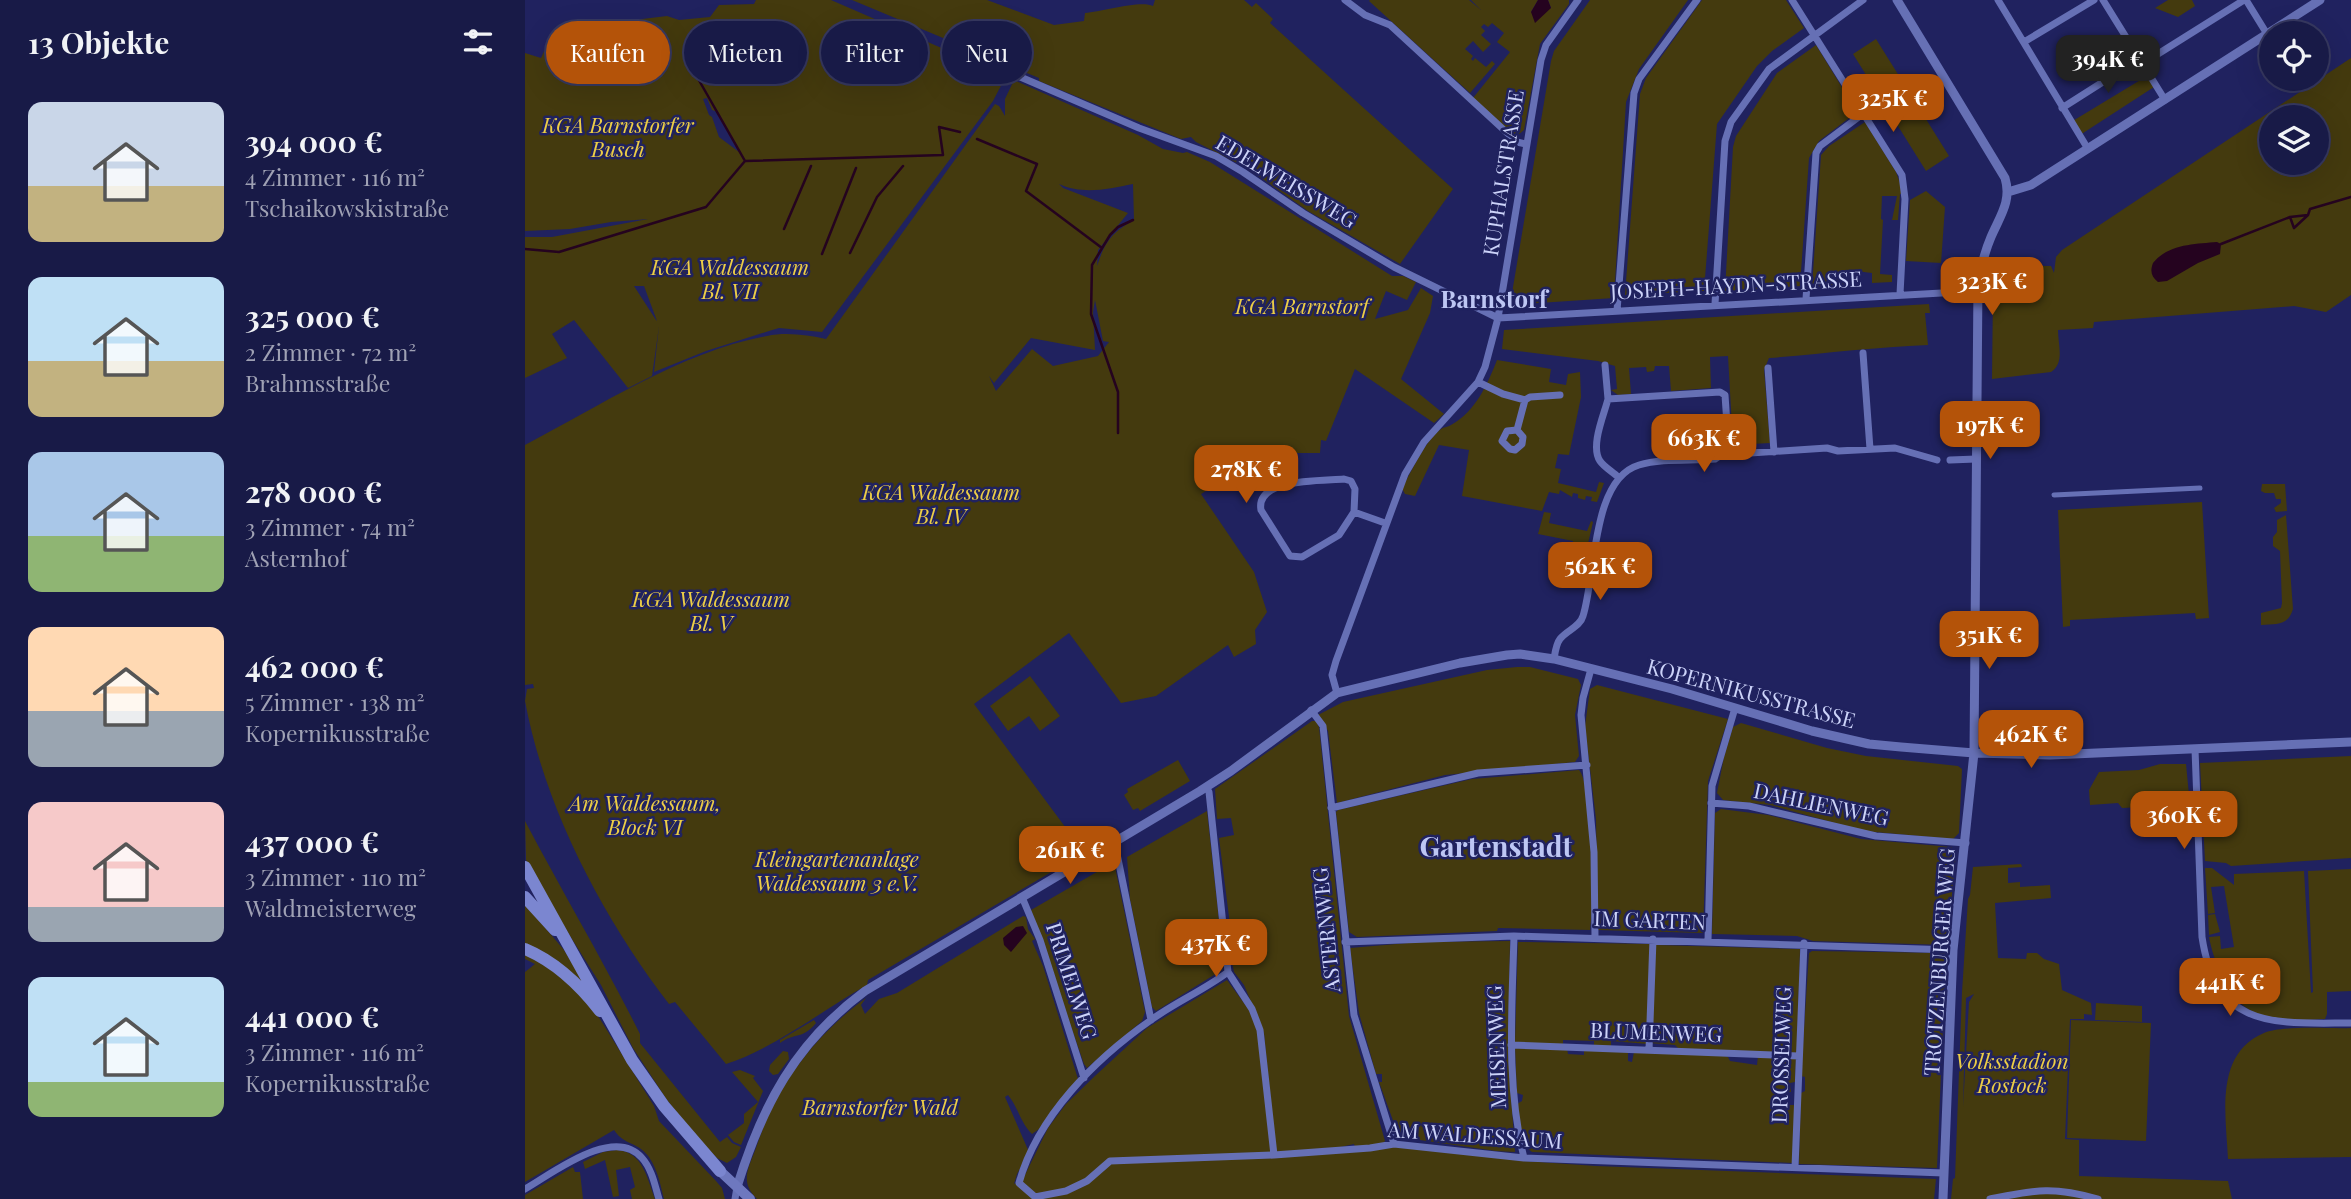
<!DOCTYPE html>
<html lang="de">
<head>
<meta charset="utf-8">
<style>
  :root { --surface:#181a47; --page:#21234e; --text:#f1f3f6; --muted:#9fa1b4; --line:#363860; --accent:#b45309 }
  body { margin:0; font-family:"Playfair Display",serif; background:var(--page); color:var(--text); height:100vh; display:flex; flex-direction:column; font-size:26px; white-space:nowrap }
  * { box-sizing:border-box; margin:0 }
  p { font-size:23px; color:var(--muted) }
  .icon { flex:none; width:38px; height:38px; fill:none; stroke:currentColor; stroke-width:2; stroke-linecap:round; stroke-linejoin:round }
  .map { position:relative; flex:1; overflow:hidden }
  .sheet { display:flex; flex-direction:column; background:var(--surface); width:525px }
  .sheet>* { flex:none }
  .top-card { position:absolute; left:21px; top:21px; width:665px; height:63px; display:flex; gap:14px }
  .fabs { position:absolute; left:1734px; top:21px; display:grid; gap:14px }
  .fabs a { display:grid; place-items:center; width:70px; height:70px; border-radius:50%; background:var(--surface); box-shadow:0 7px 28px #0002,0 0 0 2px var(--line); font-size:35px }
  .price { position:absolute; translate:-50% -60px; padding:0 16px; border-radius:14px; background:var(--accent); color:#fff; font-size:23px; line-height:46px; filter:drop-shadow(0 2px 4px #0008) }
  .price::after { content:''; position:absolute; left:50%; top:42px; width:21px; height:16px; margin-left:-10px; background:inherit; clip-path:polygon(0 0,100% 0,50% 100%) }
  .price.active { background:#222; color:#fff }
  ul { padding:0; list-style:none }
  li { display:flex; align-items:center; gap:21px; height:175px; padding:0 28px }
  li span { display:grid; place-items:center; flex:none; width:196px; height:140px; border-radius:14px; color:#555 }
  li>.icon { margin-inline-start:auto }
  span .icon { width:84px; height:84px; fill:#fffc; stroke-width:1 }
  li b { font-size:30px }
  h2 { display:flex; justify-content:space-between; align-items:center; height:84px; padding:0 28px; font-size:30px }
  .pill { padding:0 24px; border-radius:32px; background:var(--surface); box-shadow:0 7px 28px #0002,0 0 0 2px var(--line); font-size:24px; line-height:63px }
  .pill.active { background:var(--accent); color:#fff }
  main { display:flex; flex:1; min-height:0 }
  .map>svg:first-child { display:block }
  .green { fill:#443a0e; fill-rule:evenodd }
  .water { fill:#25031f }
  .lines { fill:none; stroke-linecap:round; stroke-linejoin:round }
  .stream { stroke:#25031f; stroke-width:2.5 }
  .pedestrian { stroke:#6670b5; stroke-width:5 }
  .minor { stroke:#6670b5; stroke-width:7 }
  .tertiary { stroke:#6670b5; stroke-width:9 }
  .secondary { stroke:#6e78bf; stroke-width:10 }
  .trunk { stroke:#7b86d0; stroke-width:12 }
  .labels { text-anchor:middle; stroke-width:5; stroke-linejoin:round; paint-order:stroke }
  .park-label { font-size:21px; font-style:italic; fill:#edce46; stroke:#20225f }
  .street-label { font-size:21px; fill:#ccd3f9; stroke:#20225f }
  .quarter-label { font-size:24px; font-weight:bold; fill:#bdc6f3; stroke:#20225f }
  .district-label { font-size:28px; font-weight:bold; fill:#bdc6f3; stroke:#20225f }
</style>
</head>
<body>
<main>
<section class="sheet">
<h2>13 Objekte<svg class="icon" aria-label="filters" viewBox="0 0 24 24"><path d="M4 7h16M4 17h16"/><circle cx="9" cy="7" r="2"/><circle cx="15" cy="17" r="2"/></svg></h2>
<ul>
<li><span style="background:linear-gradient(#c9d6e8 60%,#c2b280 0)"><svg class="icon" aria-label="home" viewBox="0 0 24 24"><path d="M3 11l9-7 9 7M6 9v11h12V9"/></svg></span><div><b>394 000 €</b><p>4 Zimmer · 116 m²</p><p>Tschaikowskistraße</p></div></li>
<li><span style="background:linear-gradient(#bfe0f5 60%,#c2b280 0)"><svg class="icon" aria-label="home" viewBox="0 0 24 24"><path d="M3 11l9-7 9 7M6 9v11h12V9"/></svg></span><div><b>325 000 €</b><p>2 Zimmer · 72 m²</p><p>Brahmsstraße</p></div></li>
<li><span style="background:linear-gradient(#a9c7e8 60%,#8fb573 0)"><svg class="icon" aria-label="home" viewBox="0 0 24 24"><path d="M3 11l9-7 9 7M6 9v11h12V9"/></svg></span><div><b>278 000 €</b><p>3 Zimmer · 74 m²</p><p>Asternhof</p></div></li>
<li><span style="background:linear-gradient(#ffd9b3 60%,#9aa5b1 0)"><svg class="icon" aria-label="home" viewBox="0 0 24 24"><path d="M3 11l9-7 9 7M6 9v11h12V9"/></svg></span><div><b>462 000 €</b><p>5 Zimmer · 138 m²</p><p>Kopernikusstraße</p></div></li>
<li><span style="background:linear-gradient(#f6c9c9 75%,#9aa5b1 0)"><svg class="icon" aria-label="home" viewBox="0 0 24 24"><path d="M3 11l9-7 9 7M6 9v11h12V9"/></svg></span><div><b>437 000 €</b><p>3 Zimmer · 110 m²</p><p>Waldmeisterweg</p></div></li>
<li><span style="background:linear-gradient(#bfe0f5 75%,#8fb573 0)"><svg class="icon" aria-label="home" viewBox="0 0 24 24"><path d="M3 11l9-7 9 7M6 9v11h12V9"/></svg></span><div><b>441 000 €</b><p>3 Zimmer · 116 m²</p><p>Kopernikusstraße</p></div></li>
</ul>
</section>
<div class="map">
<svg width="1826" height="1199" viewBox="0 0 1826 1199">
  <rect width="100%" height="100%" fill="#20225f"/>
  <path class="green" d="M231,0H306L481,76L468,101L297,332L254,328L244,331L181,351L129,372L134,326L127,376L103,388L49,320L27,334L42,358L0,378V237H27L123,219L86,222L45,229L0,231V53L16,58L20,49L58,63L65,42L98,53L109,20L142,16L154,20L185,17L194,5L229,4ZM182,98L187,110L193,112L214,152L194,137L187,117L184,115L178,99ZM109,286H119L132,321L131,320Z
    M327,0H462L529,25L559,21L560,13C577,12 615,0 628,6L630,0H719L727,7L731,3L748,19L745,23L928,189L875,264L783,211L722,168L671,142L666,137L656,139L514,81V78Z
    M845,0H944L956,10L946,0H1013L1006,12L1026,8L1023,0H1044V4L1015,44L999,130L993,135H988L948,98L985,52L972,42L979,33L967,23L963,27L959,24L956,27L960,31L956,35L966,44L958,52L948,41L940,49L948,56L946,59L948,61L950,58L961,67L967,61L970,64L945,93L844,1Z
    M1065,0H1163L1114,69L1101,102L1089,298L985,305L1026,61L1029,51Z
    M1177,0H1261L1279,28L1247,51L1232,66L1192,124L1179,291L1100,295L1115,94L1121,78Z
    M1643,0H1667L1670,6L1653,17L1630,8Z
    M1351,39L1424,156L1401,171L1328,54Z
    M1291,45L1332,112L1294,141L1284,158L1275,286L1200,291L1208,147L1211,136L1252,73Z
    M1826,58V295L1801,312L1769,306L1569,322L1568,328L1533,330C1533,345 1540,363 1526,372L1467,379L1468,291L1474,265L1526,266L1529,273L1531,257L1537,250ZM1746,117H1792V163H1746Z
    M1622,76L1629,87L1555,135L1546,122Z
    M489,80L613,135L638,149L658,153L662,152L685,162L867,276H878L891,282L882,300L861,291L850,319L883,310L896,288L908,296L905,313L876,379L919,414L909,423L830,369L801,441L796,440L795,453H743L676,494L729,572L742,612L730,630L731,644L709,657L703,645L631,696L596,703L544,633L449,704L558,851L557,854L343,980L342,985C298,1010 248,1049 201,1064L150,1002L144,1004C78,918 20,809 0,701L2,689L9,688L8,684L0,685V445C75,406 158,351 242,336C261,332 283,335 301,339L470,104L474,106L480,116V99ZM534,184C558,195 583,189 608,184L609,220C586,233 580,242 572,266L573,250L603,213L538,188ZM570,300L578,341L584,342L573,356L528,366L507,349L471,391L464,376L469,383L506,338L570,350L568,312Z
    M1340,122L1371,172L1379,194H1375L1373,220H1367L1372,196H1357L1356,219L1358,220L1355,274L1367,275V282L1347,283V273L1322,270L1321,284L1287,287L1296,155L1304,146Z
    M1401,191L1420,207L1416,263L1381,261L1385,200Z
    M1404,304L1405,313H1400L1403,345C1349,347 1297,354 1244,358L1239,370L1245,443L1208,445L1203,356L1185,357L1186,388L1146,391L1144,366H1130L1129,371L1122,372L1121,367L1104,368L1106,394L1093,395L1086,390L1092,389L1090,366L1073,361L977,349L979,330Z
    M972,360L1026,369L1024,382L1041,385L1043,374L1055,372L1056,397L1044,455L1033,454L1030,468L1036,469L1033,483L1071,492L1074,482L1079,483L1072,502L1066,501L1067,497L1061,496L1060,500L1053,498V494L1048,493L1047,497L1035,490L1034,494L1024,492L1017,511L937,496L944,450L914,445L890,496L880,494L877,488C887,471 900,441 916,429C919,427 923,427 926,425C951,411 962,385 972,360Z
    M1737,484H1760L1762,511L1751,512L1749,508L1756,503V499H1751L1749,493H1740L1736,491Z
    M1677,502L1684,618L1671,619L1670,613L1545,620V626L1538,627L1533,510Z
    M1019,512L1026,513L1024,523L1062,531L1066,521L1068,522L1062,548L1048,545V541L1013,534Z
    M1761,515L1768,609C1763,626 1751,624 1736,625V613L1756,608L1757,603L1755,551L1748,546V537L1752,532V520Z
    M992,667H1005L1053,679L1056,685L1050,715L1054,756L1050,762L920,775L812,803L803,731L793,715L818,702L962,670Z
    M505,676L535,716L515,731L504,716L483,731L465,706Z
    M1072,685L1203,719L1183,781L1178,933L1073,930L1071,819L1060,726L1065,689Z
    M787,721H791L794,727L824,1016L860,1141L858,1143L830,1147L829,1144L811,1148L751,1153L739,1033L719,985L709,972L706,957L709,956L694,838L709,835L706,818L692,819L690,789Z
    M1216,723L1302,748L1341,756L1433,766L1437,769L1434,833L1428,839L1339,831L1245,805L1198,800L1192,793L1199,757L1208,727Z
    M1826,756V858L1706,866L1701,863L1680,861L1675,763Z
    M653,760L665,781L615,811L613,808L608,810L599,795L603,792L602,789Z
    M1635,764H1661L1665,805L1597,808L1593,803L1565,805L1564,790L1574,772L1614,770Z
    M1054,770C1066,782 1069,881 1068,902C1067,911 1066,920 1065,930L973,928L972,931L832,937L824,932L811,812L813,810L947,779Z
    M1196,809L1243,815L1336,839L1426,847L1431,853L1422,945L1288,941L1272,936L1187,934L1190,813Z
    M682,811L699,966L697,970L631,1011L627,1007L605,899L602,857Z
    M0,821C38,893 79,962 115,1034V1043L195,1142L202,1137L207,1143L216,1147L211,1157L202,1163L192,1158L170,1135L142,1100L108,1048L76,985L28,909L1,860Z
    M589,862L620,1012L617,1021L562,1068L559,1064L506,910Z
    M1496,864L1497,867L1483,868V883L1495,882V887L1525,885L1526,898L1470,903L1473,958L1501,959L1502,953H1512L1519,959L1534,964L1537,990L1566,1003L1567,1015L1559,1014V1019H1545L1540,1139L1554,1140V1176L1703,1181L1707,1199H1426L1428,1179L1430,1178L1437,992L1443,899L1445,895L1448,867ZM1449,994L1444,1002L1438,1107L1441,998Z
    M1680,868H1687L1709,885V874L1779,871L1786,993L1788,992L1783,871L1826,869V991L1802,992V1014L1800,1019C1777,1020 1750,1023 1728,1012C1703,999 1689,963 1684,937L1695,936L1696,949L1709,947L1699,886L1686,887L1690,913L1683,914Z
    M0,904L39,950L66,993L0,945Z
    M1690,914L1695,932L1684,935L1683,915Z
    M498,916L501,917L503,929L510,939L507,941L518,966L553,1079L514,1129L507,1134C496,1124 493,1107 483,1095L480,1097L504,1152L492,1174L489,1184L498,1179L523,1128L541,1104L571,1075L622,1028L702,980L724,1010L735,1030L749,1155L869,1144L998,1161L1071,1166L1411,1179L1409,1199H232C213,1181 225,1166 232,1145C252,1085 290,1035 341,998L336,1005L340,1014L354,999L372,993Z
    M985,941L983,1053L990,1152L971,1151L874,1137L854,1082H857V1074H851L834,1013L825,948L895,942Z
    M993,942L1126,944L1123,1044L1086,1041V1046H1069V1041L1038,1040V1045L990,1042Z
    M1131,945L1275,949L1272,1053L1154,1049L1150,1045L1125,1043Z
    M1287,951L1421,953L1412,1168L1274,1164L1276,1093L1280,1091V1077L1276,1076L1284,953Z
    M0,954L45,981L75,1019L129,1106L134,1121L191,1181L197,1188L200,1199H139C135,1183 131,1160 116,1149C105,1141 98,1143 89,1130L0,1182V972L10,964L0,959Z
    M1571,1003L1617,1006V1022L1570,1020Z
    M289,1020L291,1023C277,1040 270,1032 255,1043V1040Z
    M1546,1020L1626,1023L1621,1141L1542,1138Z
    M1826,1028V1157L1703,1159C1701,1115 1689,1054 1739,1033C1758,1025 1804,1029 1826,1028Z
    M990,1047L1042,1049L1043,1054L1059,1055V1049L1103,1051V1061L1107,1062L1109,1052L1196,1055L1203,1057L1205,1061L1232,1065L1233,1056L1271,1058L1270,1082L1265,1083L1266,1092H1256V1105H1270L1268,1163L1007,1152L998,1145L992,1104L997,1101L998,1095L992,1093Z
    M258,1051L263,1052L264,1059L253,1074L248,1075L244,1071L245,1065Z
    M215,1070L230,1076L228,1078L238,1091L216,1145L209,1142L203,1135L219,1123V1114L233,1102L207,1072Z
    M92,1150C118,1152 122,1178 130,1199H107L105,1190L110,1187L105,1167L91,1170L94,1196L88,1197L80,1160L60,1169L58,1162L78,1152Z
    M48,1167L50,1172H55L58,1199H0V1195Z"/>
  <path class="water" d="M1013,0H1023L1026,8L1010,23L1006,12Z
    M1692,242L1696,244L1695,254L1673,263L1642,281L1633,282C1626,276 1625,271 1628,263C1643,244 1670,244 1692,242Z
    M498,926L502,933L486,952L479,945L478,938L491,927Z"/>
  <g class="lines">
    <path class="stream" d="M452,139L512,164L501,191L577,248
      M220,161L418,155L414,127L435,132
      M1765,217L1769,228L1783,215
      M259,229L286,166
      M1696,244L1765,217L1783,215L1785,209L1826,197
      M0,249L34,252L181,207L220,161L167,68
      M325,253L352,197L378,166
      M297,254L331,168
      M593,433V392L566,314L567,265L585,235L593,227L608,220"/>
    <path class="pedestrian" d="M1529,495L1675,488"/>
    <path class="minor" d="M820,0L840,15L865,25L992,142L1001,144
      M1267,0L1377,175L1380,199L1375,294
      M1473,0L1563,149
      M1578,0L1640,100
      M1721,0L1742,34
      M1499,42L1569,0
      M1617,64L1719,0
      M486,73L614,128L691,156L718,172L778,213L869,267L973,318L1452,291
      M1537,108L1614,59
      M1281,299L1291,153L1295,146L1339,113
      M1190,304L1200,141L1206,122L1244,69L1338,0
      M1092,311L1109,93L1114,79L1172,0
      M1338,353L1345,449
      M1080,365L1083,399
      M1243,368L1249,452
      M953,382L978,394L1000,400L1005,397L1035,395
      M992,430L982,431L977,441L985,449L990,450L997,444L998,437L992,430L1000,400
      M1425,460L1451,459
      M1093,477C1088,472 1079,467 1075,461C1065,446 1079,415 1083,399L1195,392L1200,395L1204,454
      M819,479L826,481L830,489L829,512L814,535L777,557L765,556L736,510C730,478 798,481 819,479Z
      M829,512L860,523
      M1029,659C1030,653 1031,644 1035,639C1042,630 1055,627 1058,616C1071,576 1066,479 1114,465C1137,458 1166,461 1190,459L1196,455L1302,448L1313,451L1370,448L1412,460
      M1066,669L1058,698L1056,715L1069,852L1070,937
      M812,693L807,675L811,661L880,474L899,442L953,382L960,367L973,318L1016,60L1021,45L1053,0
      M786,710L798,726L829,1015L869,1144
      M1670,749L1677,937C1691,1031 1751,1023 1826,1023
      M681,787L684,792L703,972L727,1009L735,1030L749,1155
      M1186,803L1224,806L1351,836L1441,843
      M806,808L953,773L1062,765
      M587,844L592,854L626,1020
      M497,897L515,940L559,1078
      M989,936C987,1010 981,1085 999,1158
      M1183,940L1187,786L1210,708
      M820,942L989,936L1428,950
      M703,972C679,990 651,1002 626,1020C570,1059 512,1117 494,1183L510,1197L541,1191L562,1181L585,1161L749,1155L845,1148L869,1144L999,1158L1419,1173
      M986,1045L1274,1056
      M1124,1050L1128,939
      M1270,1167L1279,943
      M0,1189C28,1173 89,1125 117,1158C127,1169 130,1186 134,1199
      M210,1199L212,1187
      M1465,1199C1511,1190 1527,1186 1573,1199"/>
    <path class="tertiary" d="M1372,0L1480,178C1487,201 1475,216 1466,237C1460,251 1456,267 1453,282L1449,753L1428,950L1418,1199
      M1483,192L1506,185L1795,0
      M212,1187C237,1106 270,1043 340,991L675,791L706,771L812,693L935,663L982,655L995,654L1029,659L1147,689L1287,731L1344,744L1376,747L1449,753L1525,755L1826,742"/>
    <path class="secondary" d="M195,1171L225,1199"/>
    <path class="trunk" d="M0,867L107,1060L139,1106L195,1171
      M0,897L30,930
      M0,949C31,962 54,984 75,1011"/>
  </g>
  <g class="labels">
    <g class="park-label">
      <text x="93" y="133">KGA Barnstorfer<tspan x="93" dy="24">Busch</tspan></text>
      <text x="205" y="275">KGA Waldessaum<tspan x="205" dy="24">Bl. VII</tspan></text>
      <text x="777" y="314">KGA Barnstorf</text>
      <text x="416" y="500">KGA Waldessaum<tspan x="416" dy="24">Bl. IV</tspan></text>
      <text x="186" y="607">KGA Waldessaum<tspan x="186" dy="24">Bl. V</tspan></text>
      <text x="120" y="811">Am Waldessaum,<tspan x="120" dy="24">Block VI</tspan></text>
      <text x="312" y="867">Kleingartenanlage<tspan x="312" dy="24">Waldessaum 3 e.V.</tspan></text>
      <text x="1487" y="1069">Volksstadion<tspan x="1487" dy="24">Rostock</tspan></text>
      <text x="355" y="1115">Barnstorfer Wald</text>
    </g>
    <g class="street-label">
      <text transform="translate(979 173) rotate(-81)" y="7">KUPHALSTRASSE</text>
      <text transform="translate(761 182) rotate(31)" y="7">EDELWEISSWEG</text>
      <text transform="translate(1211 286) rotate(-3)" y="7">JOSEPH-HAYDN-STRASSE</text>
      <text transform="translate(1226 694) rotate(15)" y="7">KOPERNIKUSSTRASSE</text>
      <text transform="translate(1296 805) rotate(12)" y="7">DAHLIENWEG</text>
      <text transform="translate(1125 921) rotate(2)" y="7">IM GARTEN</text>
      <text transform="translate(802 930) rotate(-96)" y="7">ASTERNWEG</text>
      <text transform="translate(1415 962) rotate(-86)" y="7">TROTZENBURGER WEG</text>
      <text transform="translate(546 981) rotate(72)" y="7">PRIMELWEG</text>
      <text transform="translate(1131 1033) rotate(2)" y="7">BLUMENWEG</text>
      <text transform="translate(972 1047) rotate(-92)" y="7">MEISENWEG</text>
      <text transform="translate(1257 1055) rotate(-88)" y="7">DROSSELWEG</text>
      <text transform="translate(950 1136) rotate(4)" y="7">AM WALDESSAUM</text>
    </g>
    <g class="quarter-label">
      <text x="969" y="308">Barnstorf</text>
    </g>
    <g class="district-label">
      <text x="971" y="857">Gartenstadt</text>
    </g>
  </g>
</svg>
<div class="fabs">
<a><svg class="icon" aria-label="locate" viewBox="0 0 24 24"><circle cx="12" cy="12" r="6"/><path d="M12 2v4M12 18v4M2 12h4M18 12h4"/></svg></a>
<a><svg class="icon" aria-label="layers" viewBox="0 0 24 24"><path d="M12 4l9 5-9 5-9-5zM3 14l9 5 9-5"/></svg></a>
</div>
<b class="price active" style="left:1583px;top:95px">394K €</b>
<b class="price" style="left:1368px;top:134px">325K €</b>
<b class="price" style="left:1467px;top:317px">323K €</b>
<b class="price" style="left:1465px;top:461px">197K €</b>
<b class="price" style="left:1179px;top:474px">663K €</b>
<b class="price" style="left:721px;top:505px">278K €</b>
<b class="price" style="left:1075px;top:602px">562K €</b>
<b class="price" style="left:1464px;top:671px">351K €</b>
<b class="price" style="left:1506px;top:770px">462K €</b>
<b class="price" style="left:1659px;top:851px">360K €</b>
<b class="price" style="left:545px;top:886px">261K €</b>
<b class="price" style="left:691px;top:979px">437K €</b>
<b class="price" style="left:1705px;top:1018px">441K €</b>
<div class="top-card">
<a class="pill active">Kaufen</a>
<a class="pill">Mieten</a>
<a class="pill">Filter</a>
<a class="pill">Neu</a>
</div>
</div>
</main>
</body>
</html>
